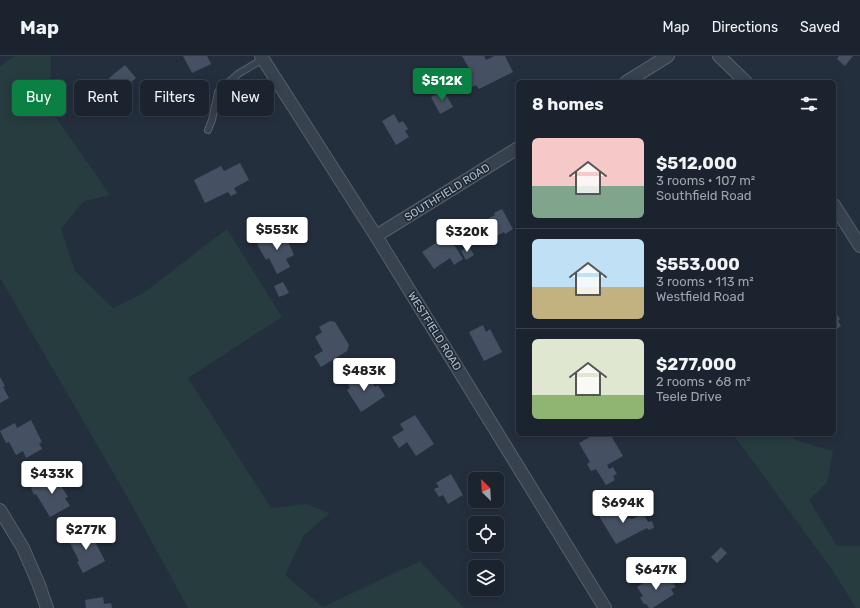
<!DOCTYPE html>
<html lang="en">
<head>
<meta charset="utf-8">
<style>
  :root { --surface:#1b232e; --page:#282f3a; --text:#f1f3f6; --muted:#a0a4aa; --line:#39404a; --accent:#0b8043 }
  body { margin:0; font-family:Rubik,sans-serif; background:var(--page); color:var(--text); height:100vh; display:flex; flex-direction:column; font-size:15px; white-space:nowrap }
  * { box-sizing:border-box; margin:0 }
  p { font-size:13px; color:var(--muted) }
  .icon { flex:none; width:22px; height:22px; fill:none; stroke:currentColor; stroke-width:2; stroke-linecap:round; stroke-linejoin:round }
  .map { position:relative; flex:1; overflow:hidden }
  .details { position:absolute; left:516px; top:24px; width:320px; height:356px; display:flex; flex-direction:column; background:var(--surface); border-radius:6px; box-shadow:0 2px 10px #0003,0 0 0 1px var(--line) }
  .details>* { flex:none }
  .hud { position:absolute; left:12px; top:24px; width:380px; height:36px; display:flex; gap:8px }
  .needle { width:26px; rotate:336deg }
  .tools { position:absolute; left:468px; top:416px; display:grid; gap:8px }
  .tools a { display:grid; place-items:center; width:36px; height:36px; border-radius:6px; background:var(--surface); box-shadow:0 2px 10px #0003,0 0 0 1px var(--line); font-size:20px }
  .price { position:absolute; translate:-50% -34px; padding:0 9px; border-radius:4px; background:#fff; color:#222; font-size:13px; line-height:26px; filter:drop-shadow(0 1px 2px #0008) }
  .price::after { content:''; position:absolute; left:50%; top:24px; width:12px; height:9px; margin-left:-6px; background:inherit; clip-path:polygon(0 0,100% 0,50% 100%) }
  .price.on { background:var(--accent); color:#fff }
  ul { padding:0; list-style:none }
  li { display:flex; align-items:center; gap:12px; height:100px; padding:0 16px }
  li+li { border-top:1px solid var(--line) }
  li span { display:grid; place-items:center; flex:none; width:112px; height:80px; border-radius:6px; color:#555 }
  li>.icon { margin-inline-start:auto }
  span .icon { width:48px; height:48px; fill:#fffc; stroke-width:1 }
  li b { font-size:17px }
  h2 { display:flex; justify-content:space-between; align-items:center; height:48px; padding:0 16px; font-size:17px }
  .chip { padding:0 14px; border-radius:6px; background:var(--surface); box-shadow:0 2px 10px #0003,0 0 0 1px var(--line); font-size:14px; line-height:36px }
  .chip.on { background:var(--accent); color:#fff }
  header { display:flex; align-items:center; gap:24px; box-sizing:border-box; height:56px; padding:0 20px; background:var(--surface); border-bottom:1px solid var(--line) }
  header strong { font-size:19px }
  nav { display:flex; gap:22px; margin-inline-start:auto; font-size:14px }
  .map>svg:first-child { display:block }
  .green { fill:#263c3f }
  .building { fill:#455162 }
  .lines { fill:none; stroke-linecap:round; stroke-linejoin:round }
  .lane-casing { stroke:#565f6c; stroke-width:8 }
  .street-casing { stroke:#565f6c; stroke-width:14 }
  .lane { stroke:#38414e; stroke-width:6 }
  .street { stroke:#38414e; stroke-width:12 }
  .labels { text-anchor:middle; stroke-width:3; stroke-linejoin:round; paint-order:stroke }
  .street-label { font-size:11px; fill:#b4bcc9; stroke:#1d2633 }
</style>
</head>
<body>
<header>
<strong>Map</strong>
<nav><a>Map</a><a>Directions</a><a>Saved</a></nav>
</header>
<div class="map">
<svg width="860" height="552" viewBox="0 0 860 552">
  <rect width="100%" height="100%" fill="#242f3e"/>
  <path class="green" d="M15,0H51L50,53L110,139L84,145L61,173L75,215L113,252L142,238L227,173L282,261L188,322L271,452L306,448L330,457L304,479L285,519L323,551L420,505L464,552H188L128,442L0,222V10Z
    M733,378H791L795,384L833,395L827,427L809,444L837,490H860V552H856L833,515Z"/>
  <path class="building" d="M183,0H207L211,8L192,17Z
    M462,0H484L486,4L494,0H505L513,16L479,33L476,29L460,37L453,22L470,14Z
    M839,0H853L845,10L837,3Z
    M125,9L136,22L130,27L131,29L121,37L109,22Z
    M444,35L453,51L440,58L431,41Z
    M125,38L131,46L129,48L132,52L122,59L117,53L116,54L111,48Z
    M394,58L399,67L403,65L408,73L405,75L409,81L396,89L382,65Z
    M240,107L249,124L234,132L237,137L231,140L228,136L205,147L194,124L221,110L224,115Z
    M502,153L513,173L505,178L504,176L483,187L474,170L495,159L494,157Z
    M283,174L294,199L286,203L290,211L277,218L269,202L266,204L257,188Z
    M448,179L463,203L454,209L450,202L434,213L422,196Z
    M469,191L474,199L466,204L461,195Z
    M283,226L289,237L279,241L274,230Z
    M834,254L840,263L838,265L841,270L834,275Z
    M330,265L335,266L349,289L347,295L321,311L314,300L323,295L315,281L322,276L319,271Z
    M483,269L486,276L490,273L502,296L484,305L469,276Z
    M361,316L366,324L369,321L375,331L378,329L385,340L361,356L347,334L350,332L346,325Z
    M0,321L5,330L3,331L9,342L0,347Z
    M415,359L434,388L416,400L407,386L399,392L392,381L404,374L400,368Z
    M31,364L42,386L39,387L42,393L26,402L23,395L16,399L9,386L6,387L0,375L15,367L17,372Z
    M595,378H610L623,400L607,409L609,413L613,411L617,418L613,420L615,424L606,429L596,413L591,415L587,408L590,406L579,387Z
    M58,416L64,426L57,430L58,432L61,430L68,441L65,442L70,450L50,461L36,438L34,439L31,432Z
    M451,418L463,439L448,448L443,439L439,441L434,433L439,431L436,427Z
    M616,450L625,464L629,462L632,463L640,459V456L643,454H645L647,459L645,461L648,466L652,465L654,472L649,474L647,472L616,488L597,457L605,452L606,454Z
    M88,472L105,505L83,517L77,506L79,505L68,483Z
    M721,491L727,497L717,507L711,501Z
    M662,516L668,527L672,525L676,531L671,533L674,538L653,552H649L646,548H644L640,542L643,540L637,531Z
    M103,541L104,548L111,547L112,552H86L85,544Z"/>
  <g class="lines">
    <g class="lane-casing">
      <path id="lane" d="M208,74L212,64L218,36L238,18L263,3"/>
    </g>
    <g class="street-casing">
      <path id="street" d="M261,0L376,180L605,552
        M719,0L746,26
        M626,26L668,0
        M834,149L860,190
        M376,180L518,92
        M0,454L23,492L39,529L47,552"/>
    </g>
    <use href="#lane" class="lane"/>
    <use href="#street" class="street"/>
  </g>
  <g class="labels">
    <g class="street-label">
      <text transform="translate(447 136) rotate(-32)" y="4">SOUTHFIELD ROAD</text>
      <text transform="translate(435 275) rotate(58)" y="4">WESTFIELD ROAD</text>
    </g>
  </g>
</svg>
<div class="tools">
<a><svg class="needle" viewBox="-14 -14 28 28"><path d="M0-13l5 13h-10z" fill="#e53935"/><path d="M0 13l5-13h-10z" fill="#a0a4aa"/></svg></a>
<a><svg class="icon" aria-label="locate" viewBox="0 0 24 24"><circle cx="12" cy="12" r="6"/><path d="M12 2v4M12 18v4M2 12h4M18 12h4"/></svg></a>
<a><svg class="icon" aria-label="layers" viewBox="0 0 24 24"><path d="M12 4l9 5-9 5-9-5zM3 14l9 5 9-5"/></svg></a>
</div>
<b class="price on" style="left:442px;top:46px">$512K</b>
<b class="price" style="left:277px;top:195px">$553K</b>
<b class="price" style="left:467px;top:197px">$320K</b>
<b class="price" style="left:364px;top:336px">$483K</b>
<b class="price" style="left:52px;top:439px">$433K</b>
<b class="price" style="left:623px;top:468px">$694K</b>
<b class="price" style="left:86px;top:495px">$277K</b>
<b class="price" style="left:656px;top:535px">$647K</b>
<div class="hud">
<a class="chip on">Buy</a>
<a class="chip">Rent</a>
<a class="chip">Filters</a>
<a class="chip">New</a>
</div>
<section class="details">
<h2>8 homes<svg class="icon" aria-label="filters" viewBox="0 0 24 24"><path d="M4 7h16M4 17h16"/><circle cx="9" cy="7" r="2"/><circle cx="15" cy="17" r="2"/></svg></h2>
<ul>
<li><span style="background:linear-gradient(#f6c9c9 60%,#7fa58c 0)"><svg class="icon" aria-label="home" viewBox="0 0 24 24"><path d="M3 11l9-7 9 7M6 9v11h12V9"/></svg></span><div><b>$512,000</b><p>3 rooms · 107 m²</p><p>Southfield Road</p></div></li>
<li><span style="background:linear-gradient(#bfe0f5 60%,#c2b280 0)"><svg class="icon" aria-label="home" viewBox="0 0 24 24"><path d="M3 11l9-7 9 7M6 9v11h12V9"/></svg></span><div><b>$553,000</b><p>3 rooms · 113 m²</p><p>Westfield Road</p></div></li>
<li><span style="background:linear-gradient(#dfe7d0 70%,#8fb573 0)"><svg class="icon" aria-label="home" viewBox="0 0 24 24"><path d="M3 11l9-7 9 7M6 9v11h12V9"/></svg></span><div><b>$277,000</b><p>2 rooms · 68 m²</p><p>Teele Drive</p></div></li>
</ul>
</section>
</div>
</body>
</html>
